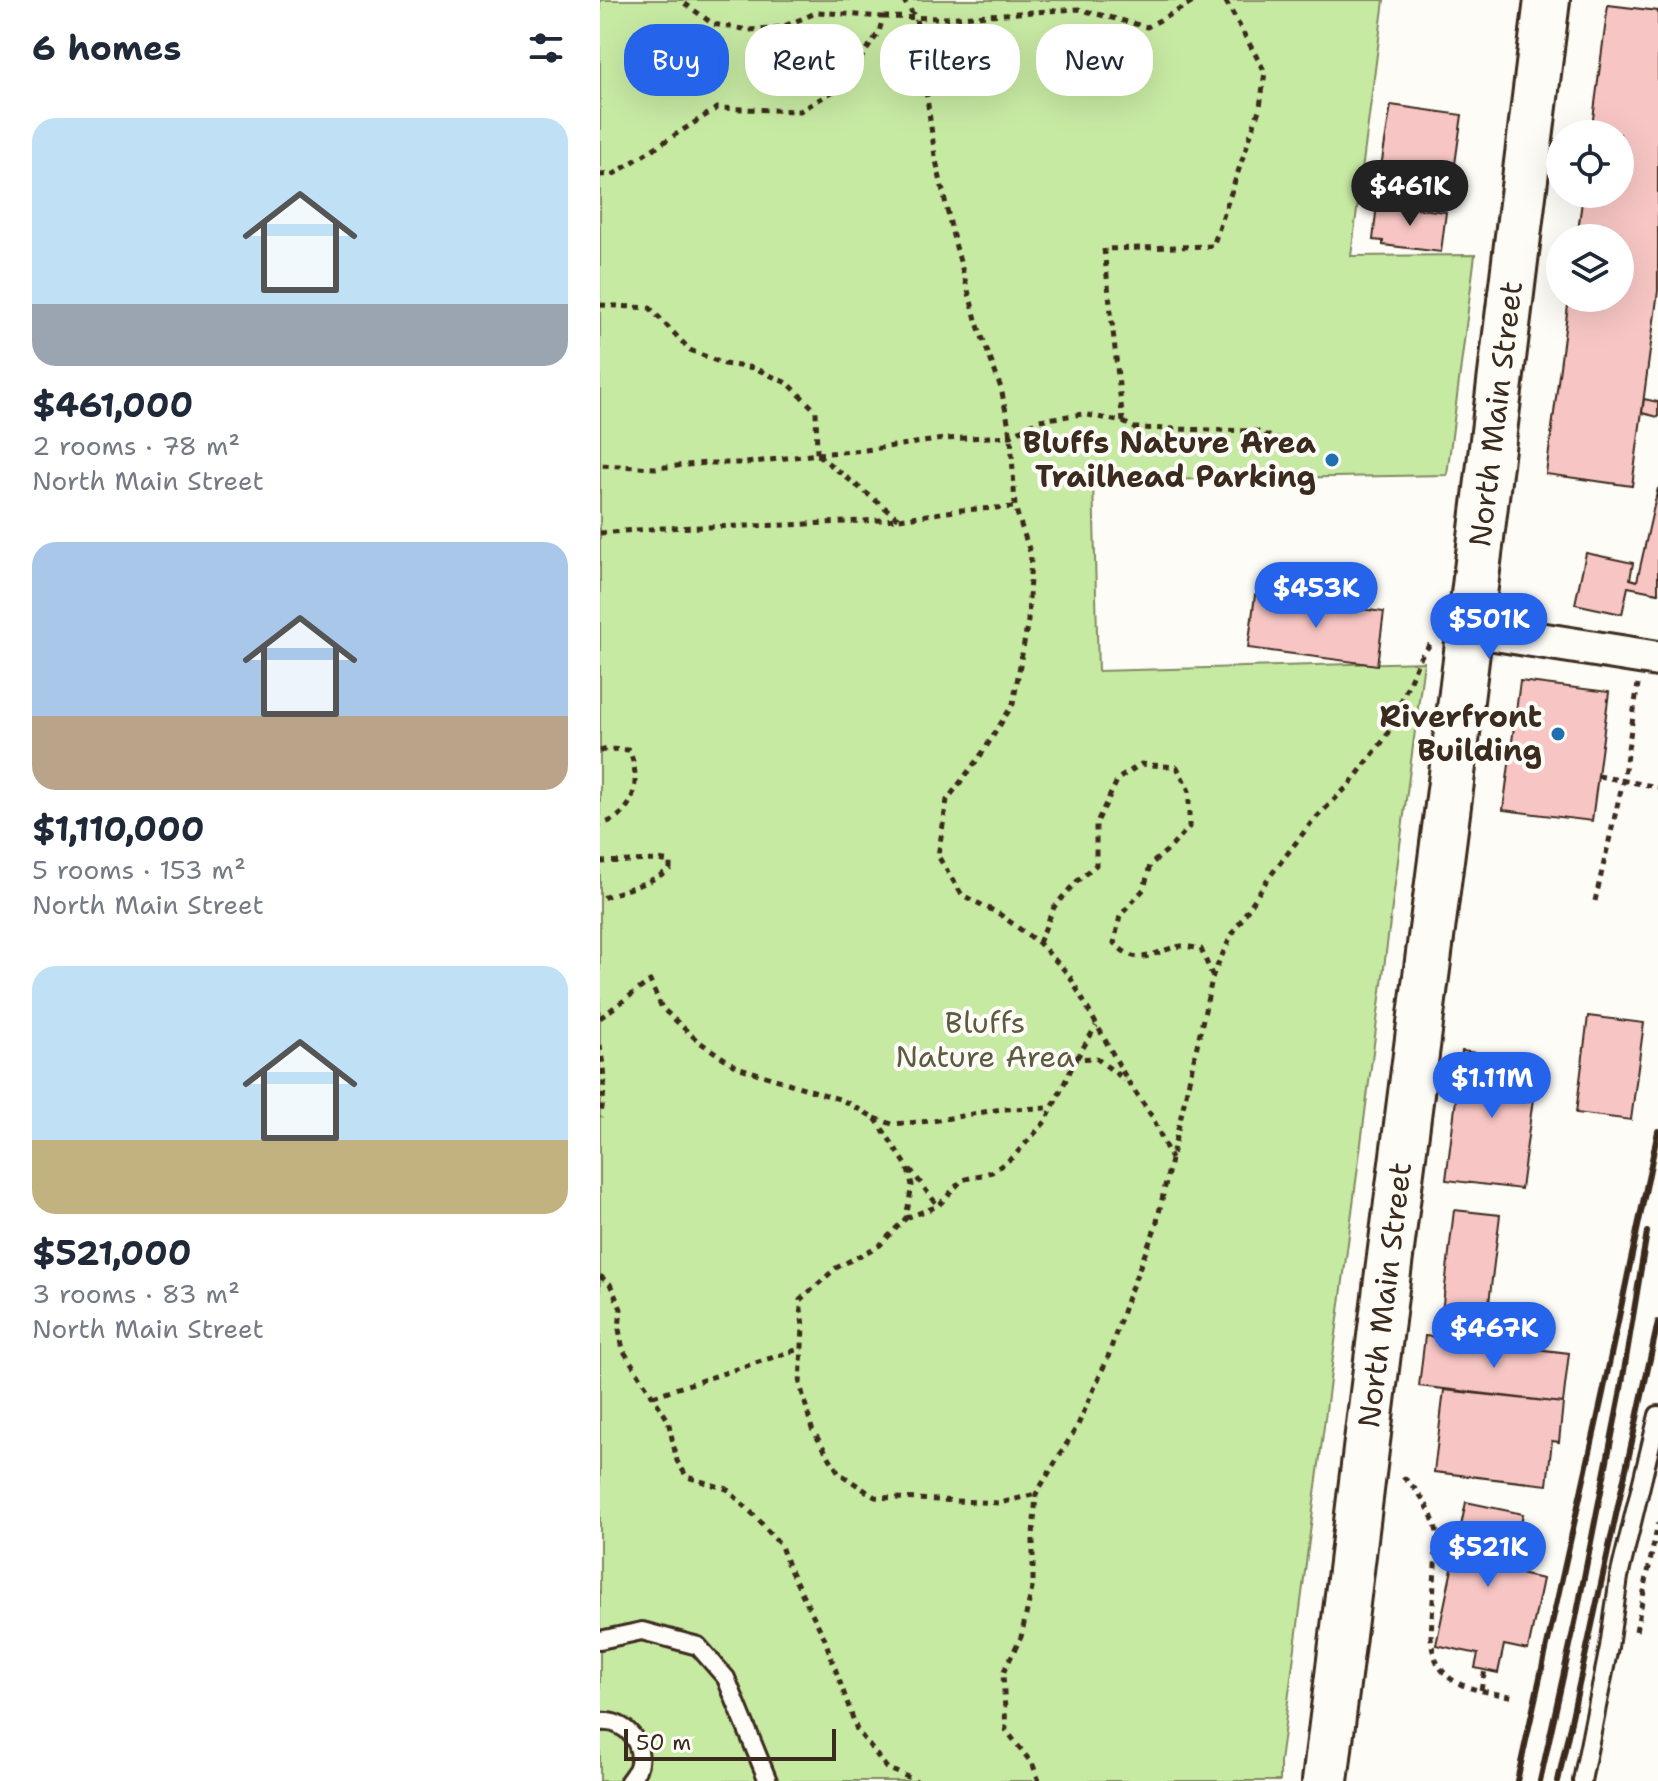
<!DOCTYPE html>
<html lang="en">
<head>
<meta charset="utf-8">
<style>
  :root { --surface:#fff; --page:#f6f6f7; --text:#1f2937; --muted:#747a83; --accent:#2563eb }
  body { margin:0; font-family:"Shantell Sans",sans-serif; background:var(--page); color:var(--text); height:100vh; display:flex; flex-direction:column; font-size:30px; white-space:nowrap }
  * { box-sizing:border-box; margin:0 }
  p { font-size:26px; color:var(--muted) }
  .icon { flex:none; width:44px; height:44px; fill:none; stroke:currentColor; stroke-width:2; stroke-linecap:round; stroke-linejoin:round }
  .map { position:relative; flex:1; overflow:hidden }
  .drawer { display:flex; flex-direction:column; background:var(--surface); width:600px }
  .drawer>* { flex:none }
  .top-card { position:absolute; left:24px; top:24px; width:760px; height:72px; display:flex; gap:16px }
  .tools { position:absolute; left:946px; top:120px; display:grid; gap:16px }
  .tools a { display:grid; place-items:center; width:88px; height:88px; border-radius:50%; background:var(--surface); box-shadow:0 8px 32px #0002; font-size:40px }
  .scale { position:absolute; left:24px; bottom:20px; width:212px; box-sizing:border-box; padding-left:8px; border:4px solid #3b2a1e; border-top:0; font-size:22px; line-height:28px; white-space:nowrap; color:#3b2a1e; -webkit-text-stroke:6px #fdfcf7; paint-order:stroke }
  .price { position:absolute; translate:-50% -68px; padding:0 18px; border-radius:28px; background:var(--accent); color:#fff; font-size:26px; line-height:52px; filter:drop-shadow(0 2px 4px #0008) }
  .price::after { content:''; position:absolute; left:50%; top:48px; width:24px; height:18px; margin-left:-12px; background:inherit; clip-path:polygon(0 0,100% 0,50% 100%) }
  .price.selected { background:#222; color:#fff }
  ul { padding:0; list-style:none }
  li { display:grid; align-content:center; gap:16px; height:424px; padding:0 32px }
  li span { display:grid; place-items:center; height:248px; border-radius:24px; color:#555 }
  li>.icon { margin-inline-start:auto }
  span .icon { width:144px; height:144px; fill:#fffc; stroke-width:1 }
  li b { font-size:34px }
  h2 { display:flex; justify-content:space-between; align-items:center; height:96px; padding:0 32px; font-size:34px }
  .chip { padding:0 28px; border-radius:32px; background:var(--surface); box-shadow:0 8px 32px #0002; font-size:28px; line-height:72px }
  .chip.selected { background:var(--accent); color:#fff }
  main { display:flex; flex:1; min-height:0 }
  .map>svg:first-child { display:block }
  .green { fill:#c7eaa3; stroke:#818a60; stroke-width:2 }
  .building { fill:#f7c6c4; stroke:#3b2a1e; stroke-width:2 }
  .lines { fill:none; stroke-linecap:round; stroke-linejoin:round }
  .service-casing { stroke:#3b2a1e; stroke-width:22 }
  .minor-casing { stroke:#3b2a1e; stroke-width:40 }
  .primary-casing { stroke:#3b2a1e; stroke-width:50 }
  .path { stroke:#3b2a1e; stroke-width:5; stroke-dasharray:6 6; stroke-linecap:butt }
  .service { stroke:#fdfcf7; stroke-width:16 }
  .minor { stroke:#fdfcf7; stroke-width:34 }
  .primary { stroke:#fdfcf7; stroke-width:44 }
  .rail { stroke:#3b2a1e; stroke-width:6 }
  .poi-dot { fill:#1f6fb2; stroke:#fdfcf7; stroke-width:3 }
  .labels { text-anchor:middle; stroke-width:8; stroke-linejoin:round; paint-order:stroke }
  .street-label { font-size:30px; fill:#3b2a1e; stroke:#fdfcf7 }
  .poi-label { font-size:30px; font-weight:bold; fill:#3b2a1e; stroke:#fdfcf7; text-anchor:end }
  .park-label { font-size:30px; fill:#5e5a3f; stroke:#fdfcf7 }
</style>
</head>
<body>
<main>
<section class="drawer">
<h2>6 homes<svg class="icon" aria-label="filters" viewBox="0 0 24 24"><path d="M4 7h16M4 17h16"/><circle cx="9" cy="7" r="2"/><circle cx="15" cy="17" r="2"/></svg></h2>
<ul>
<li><span style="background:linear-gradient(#bfe0f5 75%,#9aa5b1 0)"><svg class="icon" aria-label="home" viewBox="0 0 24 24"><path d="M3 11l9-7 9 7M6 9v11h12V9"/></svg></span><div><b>$461,000</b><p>2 rooms · 78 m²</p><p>North Main Street</p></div></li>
<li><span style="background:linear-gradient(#a9c7e8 70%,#b9a48a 0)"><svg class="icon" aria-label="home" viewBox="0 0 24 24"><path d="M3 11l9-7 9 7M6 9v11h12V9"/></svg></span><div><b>$1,110,000</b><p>5 rooms · 153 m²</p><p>North Main Street</p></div></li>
<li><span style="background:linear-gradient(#bfe0f5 70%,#c2b280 0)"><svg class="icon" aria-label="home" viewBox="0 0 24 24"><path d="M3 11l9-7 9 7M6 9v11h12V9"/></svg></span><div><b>$521,000</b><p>3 rooms · 83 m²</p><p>North Main Street</p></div></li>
</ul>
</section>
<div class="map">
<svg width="1058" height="1781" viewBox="0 0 1058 1781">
  <rect width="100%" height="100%" fill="#fdfcf7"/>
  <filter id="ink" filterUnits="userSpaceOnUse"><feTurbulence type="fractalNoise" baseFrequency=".0125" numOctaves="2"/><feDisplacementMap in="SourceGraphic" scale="16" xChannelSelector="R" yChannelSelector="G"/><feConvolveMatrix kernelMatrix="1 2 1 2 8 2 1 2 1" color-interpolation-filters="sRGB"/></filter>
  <g filter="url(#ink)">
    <path class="green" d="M0,0H784L751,256L875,255L847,475L493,481L498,671L824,662L680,1762V1781H0Z"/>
    <path class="building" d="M1008,5L1058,11V291L1032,486L946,474L969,298H1020V238H977L983,194H1020V134H991Z
      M791,105L862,115L853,178L781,167Z
      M777,204L846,212L841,252L783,245V241L773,240Z
      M1044,399L1058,402V417L1042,413Z
      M1058,488V593L1028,587L1022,614L975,604L986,553L1033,563L1030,579L1037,581Z
      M655,595L784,612L777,665L648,648Z
      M920,681L1009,692L992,821L903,810Z
      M988,1016L1044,1023L1031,1120L976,1113Z
      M862,1051L938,1061L921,1189L846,1180Z
      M854,1210L900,1215L884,1343L839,1338Z
      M825,1336L969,1353L963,1403L819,1386Z
      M844,1390L963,1403L959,1442L952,1441L947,1485L834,1472Z
      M866,1502L923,1514L911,1572L943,1579L928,1650L904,1645L898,1673L875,1668L878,1654L836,1645Z"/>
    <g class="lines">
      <g class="service-casing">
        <path id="service" d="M0,1640L42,1631L98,1646L126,1678L168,1781
          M0,1722C26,1719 47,1745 37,1770C36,1771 30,1780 29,1781
          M982,1781L1009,1647L1019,1577L1058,1415"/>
      </g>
      <g class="minor-casing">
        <path id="minor" d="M870,629L1058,659"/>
      </g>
      <g class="primary-casing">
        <path id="primary" d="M725,1781L786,1288L851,782L947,0"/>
      </g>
      <path class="path" d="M303,0L316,18L335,156L353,236L377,323L401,388L411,436L415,507L431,555L428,621L413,704L383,752L347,800L338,856L362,895L398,913L439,943L469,975L529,1083L553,1118L571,1159
        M283,17L344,18L478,9L547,27L597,0
        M0,175L14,174L117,108L200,111L242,86L279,32L283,17L218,12L182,27L149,30L113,24L80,0
        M0,305L50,308L90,350L124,364L154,368L189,384L216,411L217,454L146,463H107L56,468L0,465
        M523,422L504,249L613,246L660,107L665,72L625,0
        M217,454L265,450L344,439L411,436L439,420L483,414L523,422L535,428L656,431L677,439L686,449
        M218,455L298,518
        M0,533L62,528L188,525L299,519L361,510L415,507
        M0,751L8,749L29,750C42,780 35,817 0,824
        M998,776L1058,787
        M0,862L58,860L70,862V869C48,885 24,889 0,899
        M995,901L1023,781L1038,684
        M439,943L454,907L475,883L496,865V824L518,779L541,764L577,767L589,791V827L571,847L550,865L544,889L520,916L514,943C541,970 551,951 581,946C588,946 595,948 601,949L612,975
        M0,1018L50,981L62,1008L98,1041L137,1067L242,1100L275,1118L307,1166L312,1185L306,1218L280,1245L236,1268L200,1300L203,1327L200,1384L212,1429L239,1473L275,1497L400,1503L436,1494
        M0,1045C4,1069 6,1093 0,1117
        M477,1058L496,1026
        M275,1118L292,1124L333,1121L401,1109L452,1108
        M310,1169L338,1206
        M306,1218L338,1206L362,1180L392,1172L413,1157L446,1121L476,1059L496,1058L525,1080
        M0,1276L10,1284L21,1309L19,1329L23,1350L68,1420L77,1461L87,1477L127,1489L157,1518L181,1546L188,1566L224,1637L257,1730L287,1768L317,1781
        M53,1396L202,1348
        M803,1477C822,1494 830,1508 837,1532L831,1636C834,1689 874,1689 915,1697
        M1036,1631L1058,1523
        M881,1690L885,1670
        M439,1781L433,1765L406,1730L403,1673L421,1637L433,1584V1536L436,1494L478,1425L508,1357L529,1294L556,1226L613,975L631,936L667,880L711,823L750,784L786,737L819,659L831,643"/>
      <use href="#service" class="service"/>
      <use href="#minor" class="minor"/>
      <use href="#primary" class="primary"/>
      <path class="rail" d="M917,1781L1003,1393L1058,1131
        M940,1781L976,1618L1020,1395L1047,1232
        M958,1781L1058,1322"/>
    </g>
  </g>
  <g class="poi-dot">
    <circle cx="732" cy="460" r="8"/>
    <circle cx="958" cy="734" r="8"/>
  </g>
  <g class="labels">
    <g class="street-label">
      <text transform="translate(896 414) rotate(-83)" y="10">North Main Street</text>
      <text transform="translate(785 1295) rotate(-83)" y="10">North Main Street</text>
    </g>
    <g class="poi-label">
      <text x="716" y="453">Bluffs Nature Area<tspan x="716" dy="34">Trailhead Parking</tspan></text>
      <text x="942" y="727">Riverfront<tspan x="942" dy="34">Building</tspan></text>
    </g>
    <g class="park-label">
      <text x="385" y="1033">Bluffs<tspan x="385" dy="34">Nature Area</tspan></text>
    </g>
  </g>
</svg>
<div class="tools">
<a><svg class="icon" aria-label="locate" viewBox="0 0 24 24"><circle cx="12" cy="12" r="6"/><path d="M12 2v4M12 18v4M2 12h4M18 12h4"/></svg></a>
<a><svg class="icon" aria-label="layers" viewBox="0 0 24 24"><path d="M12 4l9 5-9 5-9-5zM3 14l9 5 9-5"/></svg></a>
</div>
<div class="scale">50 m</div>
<b class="price selected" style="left:810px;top:228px">$461K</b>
<b class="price" style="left:716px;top:630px">$453K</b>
<b class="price" style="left:889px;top:661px">$501K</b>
<b class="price" style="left:892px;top:1120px">$1.11M</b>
<b class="price" style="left:894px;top:1370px">$467K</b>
<b class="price" style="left:888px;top:1589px">$521K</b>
<div class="top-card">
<a class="chip selected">Buy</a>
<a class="chip">Rent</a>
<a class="chip">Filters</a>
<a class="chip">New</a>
</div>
</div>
</main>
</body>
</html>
